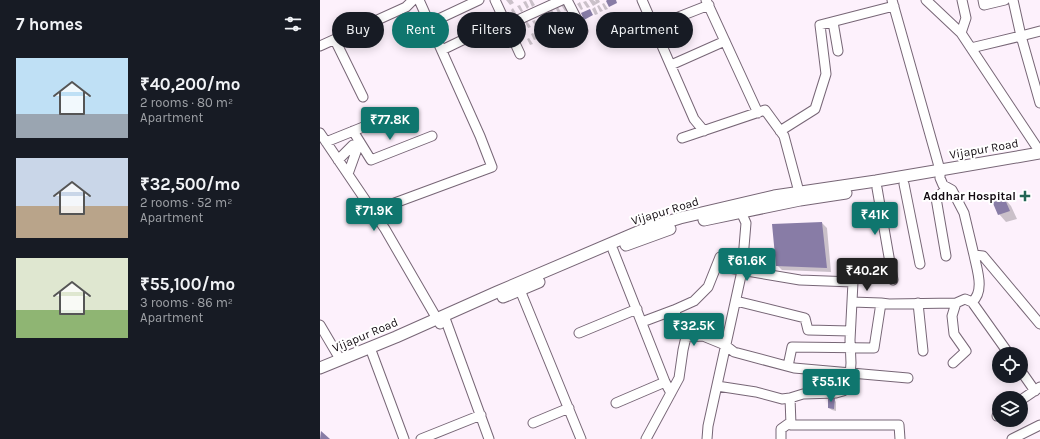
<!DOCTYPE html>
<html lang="en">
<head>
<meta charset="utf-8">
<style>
  :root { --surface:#171b24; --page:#242831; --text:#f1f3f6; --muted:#9ea1a6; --accent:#0f766e }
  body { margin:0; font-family:Karla,sans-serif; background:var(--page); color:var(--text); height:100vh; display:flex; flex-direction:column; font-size:15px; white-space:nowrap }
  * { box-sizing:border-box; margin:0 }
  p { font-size:13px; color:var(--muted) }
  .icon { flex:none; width:22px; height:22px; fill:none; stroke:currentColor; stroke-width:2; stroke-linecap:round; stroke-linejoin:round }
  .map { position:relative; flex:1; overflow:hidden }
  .side { display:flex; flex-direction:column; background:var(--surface); width:320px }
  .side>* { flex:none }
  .banner { position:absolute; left:12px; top:12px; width:380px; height:36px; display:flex; gap:8px }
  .controls { position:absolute; left:672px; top:347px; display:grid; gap:8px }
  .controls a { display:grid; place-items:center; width:36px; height:36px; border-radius:50%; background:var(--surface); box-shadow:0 2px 10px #0003; font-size:20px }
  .price { position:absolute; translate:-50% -34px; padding:0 9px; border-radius:4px; background:var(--accent); color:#fff; font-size:13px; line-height:26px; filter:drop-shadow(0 1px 2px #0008) }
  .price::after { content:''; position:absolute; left:50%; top:24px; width:12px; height:9px; margin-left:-6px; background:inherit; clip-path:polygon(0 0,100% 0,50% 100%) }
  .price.current { background:#222; color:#fff }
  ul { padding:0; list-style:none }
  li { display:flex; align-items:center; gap:12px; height:100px; padding:0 16px }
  li span { display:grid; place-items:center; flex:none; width:112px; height:80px; border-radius:0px; color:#555 }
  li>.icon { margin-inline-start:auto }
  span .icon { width:48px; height:48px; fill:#fffc; stroke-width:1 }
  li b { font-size:17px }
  h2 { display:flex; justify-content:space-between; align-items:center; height:48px; padding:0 16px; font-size:17px }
  .chip { padding:0 14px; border-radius:18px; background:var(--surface); box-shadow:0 2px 10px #0003; font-size:14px; line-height:36px }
  .chip.current { background:var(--accent); color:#fff }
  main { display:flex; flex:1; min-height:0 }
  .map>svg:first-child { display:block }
  .shadow { fill:#0003 }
  .building { fill:#887ca6 }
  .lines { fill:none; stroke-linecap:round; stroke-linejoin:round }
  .minor-casing { stroke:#776676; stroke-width:11 }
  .major-casing { stroke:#776676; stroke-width:13 }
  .minor { stroke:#fff; stroke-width:9 }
  .major { stroke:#fff; stroke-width:11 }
  .poi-dot { fill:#226555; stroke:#fff; stroke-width:1.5 }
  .labels { text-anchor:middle; stroke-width:4; stroke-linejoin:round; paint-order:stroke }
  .street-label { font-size:12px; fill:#130c12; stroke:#fff }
  .poi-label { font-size:12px; font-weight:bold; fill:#130c12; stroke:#fff; text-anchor:end }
</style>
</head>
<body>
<main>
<section class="side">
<h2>7 homes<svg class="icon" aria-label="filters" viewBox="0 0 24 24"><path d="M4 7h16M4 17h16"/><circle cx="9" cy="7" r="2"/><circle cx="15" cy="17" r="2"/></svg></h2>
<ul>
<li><span style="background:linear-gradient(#bfe0f5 70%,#9aa5b1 0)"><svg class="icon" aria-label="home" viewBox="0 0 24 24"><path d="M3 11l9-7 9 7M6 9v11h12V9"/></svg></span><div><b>₹40,200/mo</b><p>2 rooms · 80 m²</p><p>Apartment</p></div></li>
<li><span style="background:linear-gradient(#c9d6e8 60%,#b9a48a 0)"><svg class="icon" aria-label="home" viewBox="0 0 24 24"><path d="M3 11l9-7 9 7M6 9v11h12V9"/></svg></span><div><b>₹32,500/mo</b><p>2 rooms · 52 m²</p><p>Apartment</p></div></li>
<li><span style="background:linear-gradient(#dfe7d0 65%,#8fb573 0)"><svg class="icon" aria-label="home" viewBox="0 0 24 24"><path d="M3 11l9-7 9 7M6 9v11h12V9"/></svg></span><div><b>₹55,100/mo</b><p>3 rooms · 86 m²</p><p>Apartment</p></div></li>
</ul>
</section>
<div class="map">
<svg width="720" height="439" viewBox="0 0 720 439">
  <rect width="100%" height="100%" fill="#fdf1fc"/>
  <path class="shadow" d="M186,0H192L194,3L190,5Z
    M209,0H212L215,5L212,7Z
    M269,0H273L276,2L275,0H279L280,2L273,6Z
    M206,1L209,7L207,9L203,2Z
    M266,1L270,7L267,8L263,2Z
    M260,2L263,9L261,10L257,4Z
    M284,3L288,9L285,10L282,4Z
    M244,4L248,10L245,11L241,5Z
    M200,5L203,11L201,12L197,6Z
    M279,5L283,11L280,12L277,6Z
    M238,7L242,14L239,15L236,9Z
    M275,7L278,14L275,15L272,9Z
    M193,8L197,15L194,16L191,10Z
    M232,10L236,16L233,17L230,11Z
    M227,13L230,19L227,21L224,14Z
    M221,17L225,23L222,24L219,18Z
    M251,17L254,23L252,24L248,18Z
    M244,19L247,26L245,27L241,21Z
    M215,20L218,26L216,27L212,21Z
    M207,21L211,27L208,28L205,22Z
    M238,22L242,28L239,30L236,23Z
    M201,24L205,30L203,31L199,25Z
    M232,25L235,31L233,33L229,27Z
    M225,27L229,34L226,35L223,29Z
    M220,31L223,37L221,38L217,32Z
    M213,33L217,39L214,40L211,34Z
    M209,38L213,44L210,45L207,39Z
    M684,198L691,206L697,219L686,222L679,214Z
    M502,223L507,228L511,272L462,270L457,265Z
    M514,399L516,402V411L512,410L509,408Z"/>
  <path class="building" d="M287,0H296L297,3L289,7L286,1Z
    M270,9L273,15L264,20L261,13Z
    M684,197L690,211L678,215L672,201Z
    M502,222L507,268L456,266L452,224Z
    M515,398L514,409L508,408V399Z
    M1,431L10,439H0Z"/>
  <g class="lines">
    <g class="minor-casing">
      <path id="minor" d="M175,0L200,54
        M247,0L263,31
        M322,0L374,119L384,131
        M386,0L438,113
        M572,0L620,170V178L623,185L632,190L644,213L654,255L663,256L720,324
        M606,0L641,33L720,152
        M663,0L664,5L685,0
        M693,0L701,36L720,31
        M513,22L518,51
        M110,23L159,0
        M187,25L242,0
        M333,27L389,5
        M641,33L646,18L642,0
        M15,40L43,97
        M0,46L86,7L93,0
        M651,48L701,36L720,103
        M122,50L184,20
        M351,65L405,41
        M33,131L51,160L112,136
        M460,131L495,109L506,74L500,25L574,6
        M0,133L65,229L120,324
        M362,138L445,110L464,136L479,192
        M6,142L68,117
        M18,160L33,145L37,149L28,174
        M584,184L600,264
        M557,188L573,280
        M53,211L172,167L160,136L99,0
        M293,250L345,382L351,393
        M626,256L616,198L628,188
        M397,266L480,280L533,282L530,340L531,363L530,376L527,388L523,391L516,393L483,394L470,398L471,425
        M200,290L261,439
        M416,301L485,318L488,330L530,331
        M532,302L561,303
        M652,302L689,354
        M598,303L603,351
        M126,321L169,439
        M322,322L354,310
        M0,325L20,359
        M259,333L317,309
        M366,337L383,336L405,345L414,352L474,368L588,378
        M52,353L84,439
        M633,363L646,351L634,334L632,316L636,303L645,299L652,302C665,291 657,270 654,255
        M468,366L472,347L554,348L561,303L569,304L636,303
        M701,371L715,391
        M397,386L436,392L462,399L470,398
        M701,400L720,387
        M296,403L345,382
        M677,416L679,414
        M213,423L249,408
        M101,439L161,415
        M326,439L359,378L363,350L366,337L354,310L374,301L388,287L400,257
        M387,439L388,426L422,271L426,223L421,212
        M461,439V429L468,424L471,425H579L580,439
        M692,439L720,425"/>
    </g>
    <g class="major-casing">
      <path id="major" d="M384,220L480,200L526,193
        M306,245L350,229
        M183,297L219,282
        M0,368L76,337L177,292L327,228L360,218L454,196L556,181L720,153"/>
    </g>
    <use href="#minor" class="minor"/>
    <use href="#major" class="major"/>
  </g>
  <path class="poi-dot" d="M703 190h4v4h4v4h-4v4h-4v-4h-4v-4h4z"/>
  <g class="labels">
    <g class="street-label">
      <text transform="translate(664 149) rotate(-10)" y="4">Vijapur Road</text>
      <text transform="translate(345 211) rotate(-17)" y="4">Vijapur Road</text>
      <text transform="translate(45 335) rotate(-23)" y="4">Vijapur Road</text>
    </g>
    <g class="poi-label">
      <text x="696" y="200">Addhar Hospital</text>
    </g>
  </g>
</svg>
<div class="controls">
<a><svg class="icon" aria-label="locate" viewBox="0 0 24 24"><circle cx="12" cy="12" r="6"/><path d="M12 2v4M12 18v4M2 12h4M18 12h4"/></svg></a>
<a><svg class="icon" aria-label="layers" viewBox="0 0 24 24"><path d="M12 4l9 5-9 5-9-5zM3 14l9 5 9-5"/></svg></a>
</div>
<b class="price" style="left:70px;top:141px">₹77.8K</b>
<b class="price" style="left:54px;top:232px">₹71.9K</b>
<b class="price" style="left:555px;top:236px">₹41K</b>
<b class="price" style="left:427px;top:282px">₹61.6K</b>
<b class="price current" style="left:547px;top:292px">₹40.2K</b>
<b class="price" style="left:374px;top:347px">₹32.5K</b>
<b class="price" style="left:511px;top:403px">₹55.1K</b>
<div class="banner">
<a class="chip">Buy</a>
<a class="chip current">Rent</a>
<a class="chip">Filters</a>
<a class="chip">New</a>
<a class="chip">Apartment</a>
</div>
</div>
</main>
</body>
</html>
